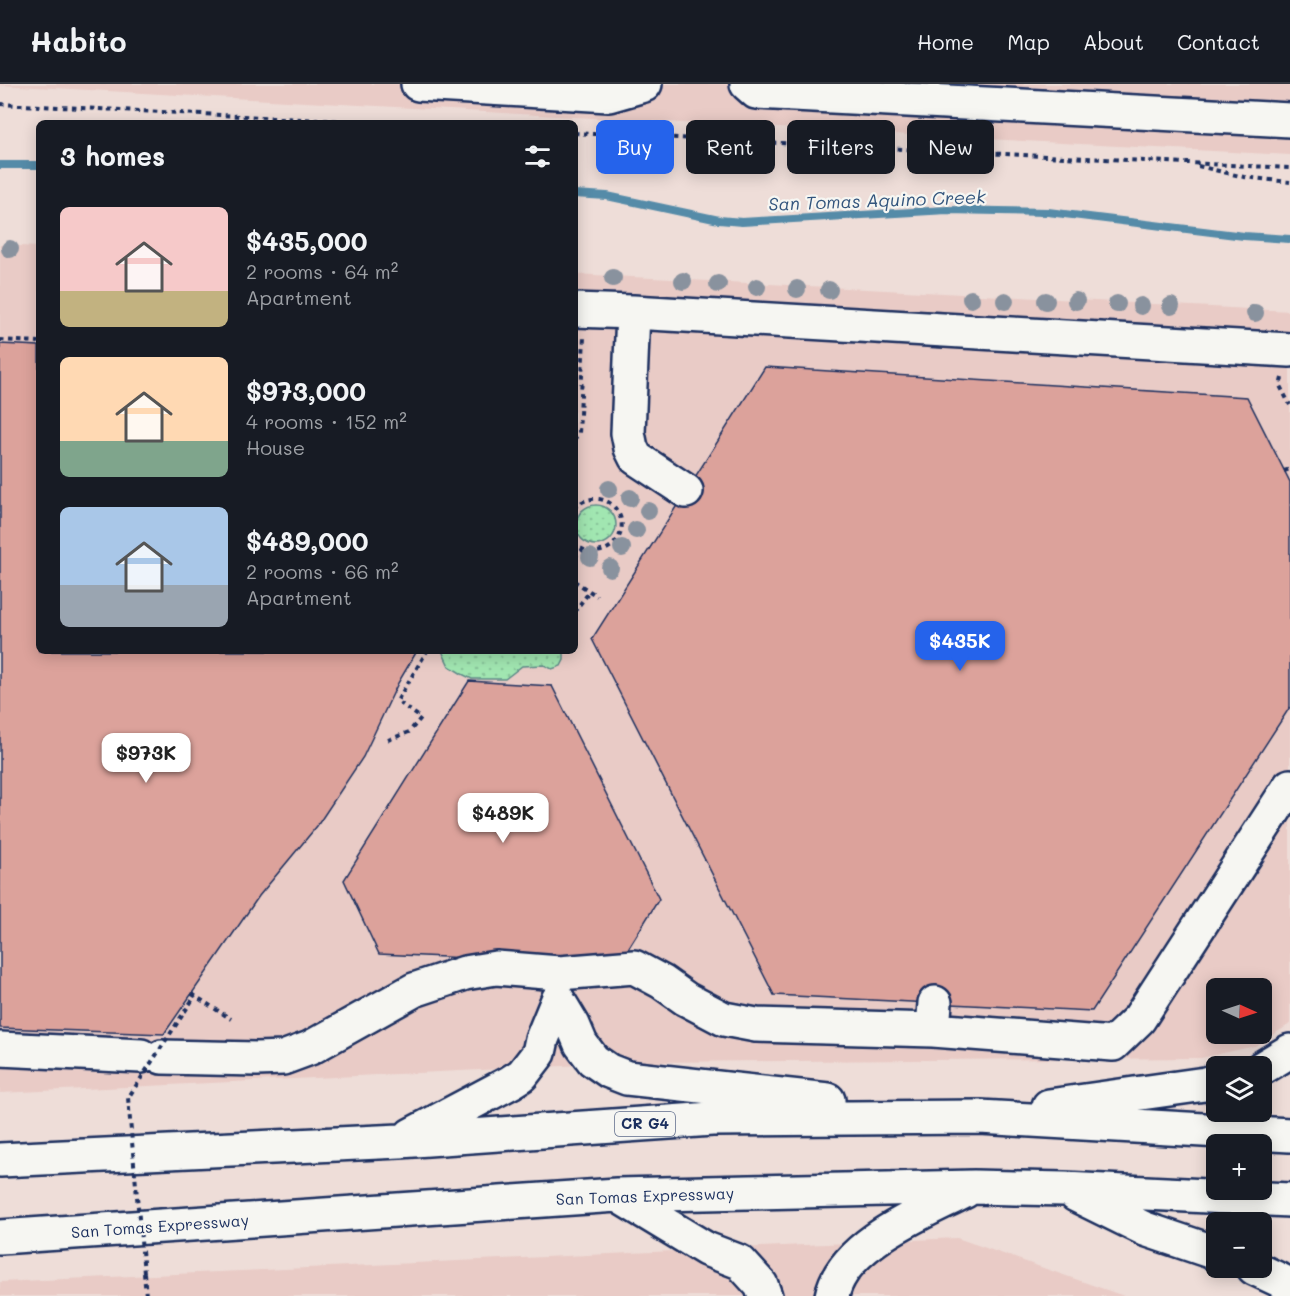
<!DOCTYPE html>
<html lang="en">
<head>
<meta charset="utf-8">
<style>
  :root { --surface:#171b24; --page:#242831; --text:#f1f3f6; --muted:#9ea1a6; --line:#363941; --accent:#2563eb }
  body { margin:0; font-family:Mali,sans-serif; background:var(--page); color:var(--text); height:100vh; display:flex; flex-direction:column; font-size:22px; white-space:nowrap }
  * { box-sizing:border-box; margin:0 }
  p { font-size:20px; color:var(--muted) }
  .icon { flex:none; width:33px; height:33px; fill:none; stroke:currentColor; stroke-width:2; stroke-linecap:round; stroke-linejoin:round }
  .map { position:relative; flex:1; overflow:hidden }
  .sheet { position:absolute; left:36px; top:36px; width:542px; height:534px; display:flex; flex-direction:column; background:var(--surface); border-radius:9px; box-shadow:0 3px 15px #0003 }
  .sheet>* { flex:none }
  .banner { position:absolute; left:596px; top:36px; width:570px; height:54px; display:flex; gap:12px }
  .needle { width:39px; rotate:93deg }
  .fabs { position:absolute; left:1206px; top:894px; display:grid; gap:12px }
  .fabs a { display:grid; place-items:center; width:66px; height:66px; border-radius:9px; background:var(--surface); box-shadow:0 3px 15px #0003; font-size:30px }
  .price { position:absolute; translate:-50% -51px; padding:0 14px; border-radius:12px; background:#fff; color:#222; font-size:20px; line-height:39px; filter:drop-shadow(0 2px 3px #0008) }
  .price::after { content:''; position:absolute; left:50%; top:36px; width:18px; height:14px; margin-left:-9px; background:inherit; clip-path:polygon(0 0,100% 0,50% 100%) }
  .price.active { background:var(--accent); color:#fff }
  ul { padding:0; list-style:none }
  li { display:flex; align-items:center; gap:18px; height:150px; padding:0 24px }
  li span { display:grid; place-items:center; flex:none; width:168px; height:120px; border-radius:9px; color:#555 }
  li>.icon { margin-inline-start:auto }
  span .icon { width:72px; height:72px; fill:#fffc; stroke-width:1 }
  li b { font-size:26px }
  h2 { display:flex; justify-content:space-between; align-items:center; height:72px; padding:0 24px; font-size:26px }
  .tag { padding:0 21px; border-radius:9px; background:var(--surface); box-shadow:0 3px 15px #0003; font-size:21px; line-height:54px }
  .tag.active { background:var(--accent); color:#fff }
  header { display:flex; align-items:center; gap:36px; box-sizing:border-box; height:84px; padding:0 30px; background:var(--surface); border-bottom:2px solid var(--line) }
  header strong { font-size:28px }
  nav { display:flex; gap:33px; margin-inline-start:auto; font-size:21px }
  .map>svg:first-child { display:block }
  .built { fill:#e9cbc6; fill-rule:evenodd }
  .green { fill:url(#green-dots); stroke:#5e8a88; stroke-width:1.5 }
  .lines { fill:none; stroke-linecap:round; stroke-linejoin:round }
  .stream { stroke:#548ba8; stroke-width:8 }
  .building { fill:#dca29b; stroke:#1b2f5e; stroke-width:1.5 }
  .minor-casing { stroke:#1b2f5e; stroke-width:38 }
  .highway-casing { stroke:#1b2f5e; stroke-width:38 }
  .path { stroke:#1b2f5e; stroke-width:4; stroke-dasharray:4.5 4.5; stroke-linecap:butt }
  .minor { stroke:#f6f6f2; stroke-width:33 }
  .highway { stroke:#f6f6f2; stroke-width:33 }
  .path-bridge { stroke:#1b2f5e; stroke-width:4; stroke-dasharray:4.5 4.5; stroke-linecap:butt }
  .tree { fill:#89929e }
  .labels { text-anchor:middle; stroke-width:4.5; stroke-linejoin:round; paint-order:stroke }
  .shield { fill:#f6f6f2; stroke:#5d6b8a; stroke-width:1.5 }
  .shield-label { font-size:15px; font-weight:bold; fill:#1b2f5e }
  .street-label { font-size:16px; fill:#1b2f5e; stroke:#f6f6f2 }
  .water-label { font-size:18px; font-style:italic; fill:#33557d; stroke:#f6f6f2 }
</style>
</head>
<body>
<header>
<strong>Habito</strong>
<nav><a>Home</a><a>Map</a><a>About</a><a>Contact</a></nav>
</header>
<div class="map">
<svg width="1290" height="1212" viewBox="0 0 1290 1212">
  <defs>
    <pattern id="green-dots" width="8" height="8" patternUnits="userSpaceOnUse" patternTransform="scale(1.5)"><rect width="8" height="8" fill="#a1e6b1"/><path d="M2 2h.1M6 6h.1" fill="none" stroke="#8ac69b" stroke-width="1.8" stroke-linecap="round"/></pattern>
  </defs>
  <rect width="100%" height="100%" fill="#eeddd8"/>
  <filter id="ink" filterUnits="userSpaceOnUse"><feTurbulence type="fractalNoise" baseFrequency=".0167" numOctaves="2"/><feDisplacementMap in="SourceGraphic" scale="12" xChannelSelector="R" yChannelSelector="G"/><feConvolveMatrix kernelMatrix="1 2 1 2 8 2 1 2 1" color-interpolation-filters="sRGB"/></filter>
  <g filter="url(#ink)">
    <path class="built" d="M0,0H1290V71L682,39L0,1Z
      M0,161L39,163V567H574L575,190L1290,227V940L1255,962L1201,974L646,978L0,1009ZM1216,904H1262V950H1216Z
      M957,1154L1124,1212H0V1198Z"/>
    <path class="green" d="M576 441a20 20 0 1 1 40 0a20 20 0 1 1-40 0Z
      M443,567H564V576L561,582L552,585L544,581L522,582L505,595H472L462,590L449,582L443,569Z"/>
    <g class="lines">
      <path class="stream" d="M0,81H39
        M574,110L607,112L719,136L742,138L947,126L1048,128L1244,152L1290,155"/>
    </g>
    <path class="building" d="M0,260L39,262V567H417L398,599L363,673L317,742L259,812L164,950L0,944Z
      M765,283L1247,313L1290,398V623L1092,927L774,911L592,555Z
      M469,597L552,602L659,815L618,881L379,870L344,796Z"/>
    <g class="lines">
      <g class="minor-casing">
        <path id="minor" d="M418,0L609,11L644,1L645,0
          M747,0L756,8L1290,36
          M574,226L633,228L1290,266
          M633,228L628,349L631,364L636,374L686,407
          M933,946L935,919
          M0,965L141,972
          M162,973L257,975L283,974L310,964L414,906L465,889L496,884L559,889L634,883L662,898L686,915L724,935L756,941L933,946L1113,960L1139,935L1290,702"/>
      </g>
      <g class="highway-casing">
        <path id="highway" d="M558,916L573,941L581,960L593,976L609,987L627,994L828,1016
          M1262,984L1290,967
          M1049,1022L1205,1000L1216,997
          M411,1051L511,998L522,991L539,969L542,955L558,916
          M0,1076L400,1057L712,1035L980,1033L1290,1051
          M617,1111L706,1165L740,1178L761,1201L765,1212
          M1076,1111L1145,1145L1216,1169
          M0,1153L617,1111L974,1103L1064,1105L1290,1116
          M1254,1184L1290,1201
          M832,1212C842,1160 922,1129 965,1107"/>
      </g>
      <path class="path" d="M0,20L381,39
        M574,49L1290,84
        M1198,82L1244,93L1290,98
        M0,256L39,258
        M1282,294L1280,302L1290,321
        M574,356L579,349L584,253
        M1284,387L1290,385
        M574,424C581,417 590,414 599,415C606,416 611,419 615,424C637,451 600,484 574,459
        M574,473L583,466
        M574,497L597,512
        M574,528L590,507
        M388,656L409,648L421,634L397,617L427,567
        M192,910L231,935
        M144,1189L146,1212"/>
      <use href="#minor" class="minor"/>
      <use href="#highway" class="highway"/>
      <path class="path-bridge" d="M144,1189L128,1014L195,912"/>
    </g>
    <g class="tree">
      <circle cx="10" cy="165" r="9"/>
      <circle cx="613" cy="194" r="9"/>
      <circle cx="683" cy="197" r="9"/>
      <circle cx="718" cy="200" r="9"/>
      <circle cx="757" cy="203" r="9"/>
      <circle cx="797" cy="205" r="9"/>
      <circle cx="829" cy="206" r="9"/>
      <circle cx="971" cy="215" r="9"/>
      <circle cx="1005" cy="217" r="9"/>
      <circle cx="1046" cy="217" r="9"/>
      <circle cx="1076" cy="217" r="9"/>
      <circle cx="1117" cy="220" r="9"/>
      <circle cx="1141" cy="222" r="9"/>
      <circle cx="1171" cy="222" r="9"/>
      <circle cx="1255" cy="229" r="9"/>
      <circle cx="609" cy="405" r="9"/>
      <circle cx="630" cy="414" r="9"/>
      <circle cx="648" cy="427" r="9"/>
      <circle cx="636" cy="446" r="9"/>
      <circle cx="622" cy="464" r="9"/>
      <circle cx="590" cy="473" r="9"/>
      <circle cx="610" cy="484" r="9"/>
    </g>
  </g>
  <g class="labels">
    <rect class="shield" x="615" y="1028" width="60" height="24" rx="4.5"/>
    <g class="shield-label">
      <text x="645" y="1045">CR G4</text>
    </g>
    <g class="street-label">
      <text transform="translate(645 1112) rotate(-2)" y="6">San Tomas Expressway</text>
      <text transform="translate(160 1142) rotate(-4)" y="6">San Tomas Expressway</text>
    </g>
    <g class="water-label">
      <text transform="translate(877 117) rotate(-2)" y="6">San Tomas Aquino Creek</text>
    </g>
  </g>
</svg>
<div class="fabs">
<a><svg class="needle" viewBox="-14 -14 28 28"><path d="M0-13l5 13h-10z" fill="#e53935"/><path d="M0 13l5-13h-10z" fill="#9ea1a6"/></svg></a>
<a><svg class="icon" aria-label="layers" viewBox="0 0 24 24"><path d="M12 4l9 5-9 5-9-5zM3 14l9 5 9-5"/></svg></a>
<a>+</a>
<a>−</a>
</div>
<b class="price active" style="left:960px;top:588px">$435K</b>
<b class="price" style="left:146px;top:700px">$973K</b>
<b class="price" style="left:503px;top:760px">$489K</b>
<div class="banner">
<a class="tag active">Buy</a>
<a class="tag">Rent</a>
<a class="tag">Filters</a>
<a class="tag">New</a>
</div>
<section class="sheet">
<h2>3 homes<svg class="icon" aria-label="filters" viewBox="0 0 24 24"><path d="M4 7h16M4 17h16"/><circle cx="9" cy="7" r="2"/><circle cx="15" cy="17" r="2"/></svg></h2>
<ul>
<li><span style="background:linear-gradient(#f6c9c9 70%,#c2b280 0)"><svg class="icon" aria-label="home" viewBox="0 0 24 24"><path d="M3 11l9-7 9 7M6 9v11h12V9"/></svg></span><div><b>$435,000</b><p>2 rooms · 64 m²</p><p>Apartment</p></div></li>
<li><span style="background:linear-gradient(#ffd9b3 70%,#7fa58c 0)"><svg class="icon" aria-label="home" viewBox="0 0 24 24"><path d="M3 11l9-7 9 7M6 9v11h12V9"/></svg></span><div><b>$973,000</b><p>4 rooms · 152 m²</p><p>House</p></div></li>
<li><span style="background:linear-gradient(#a9c7e8 65%,#9aa5b1 0)"><svg class="icon" aria-label="home" viewBox="0 0 24 24"><path d="M3 11l9-7 9 7M6 9v11h12V9"/></svg></span><div><b>$489,000</b><p>2 rooms · 66 m²</p><p>Apartment</p></div></li>
</ul>
</section>
</div>
</body>
</html>
